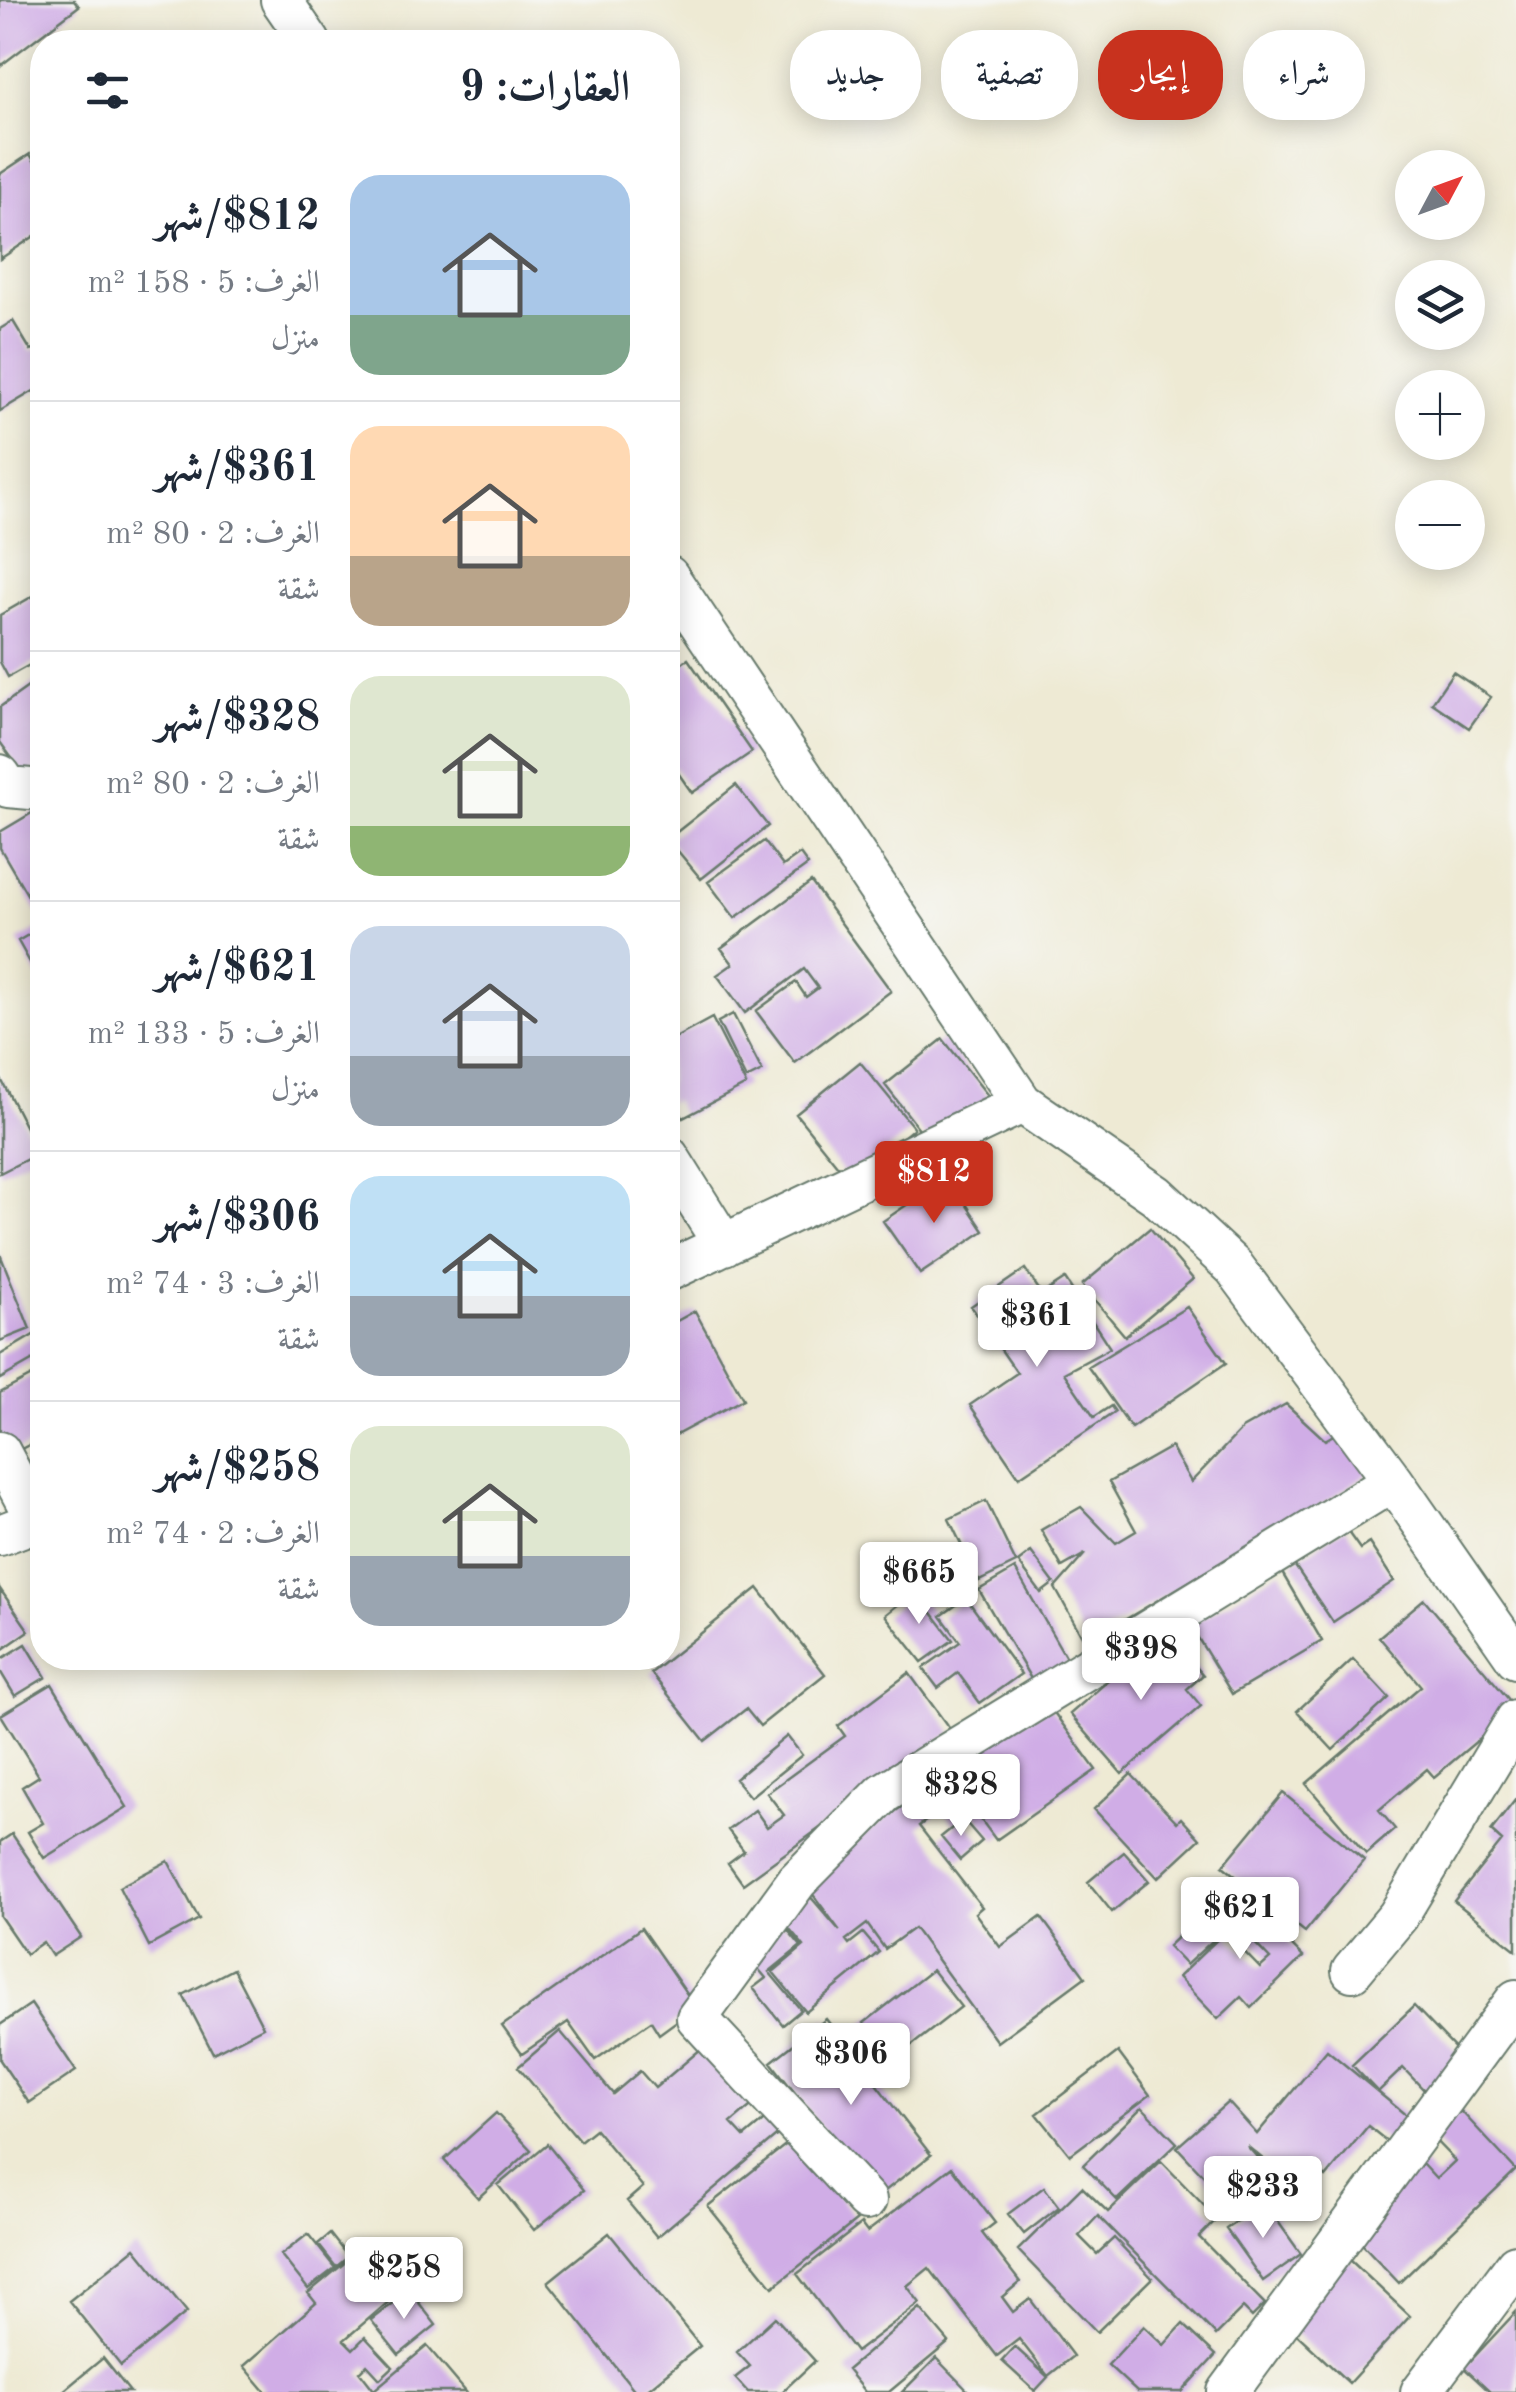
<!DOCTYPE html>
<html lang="ar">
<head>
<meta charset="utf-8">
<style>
  :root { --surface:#fff; --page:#f2f2f3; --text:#1f2937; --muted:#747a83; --line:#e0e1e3; --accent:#c8321e }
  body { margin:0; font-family:"Old Standard TT",Amiri,serif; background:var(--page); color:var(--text); direction:rtl; height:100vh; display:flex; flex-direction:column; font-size:38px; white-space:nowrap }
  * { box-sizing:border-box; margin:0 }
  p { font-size:32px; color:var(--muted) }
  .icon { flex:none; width:55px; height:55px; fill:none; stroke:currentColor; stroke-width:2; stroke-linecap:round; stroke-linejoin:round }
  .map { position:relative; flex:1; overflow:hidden; direction:ltr }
  .details { position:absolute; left:30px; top:30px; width:650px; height:1640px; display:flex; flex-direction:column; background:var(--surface); border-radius:40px; box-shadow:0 5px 25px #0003; direction:rtl }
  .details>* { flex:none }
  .hud { position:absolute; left:710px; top:30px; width:655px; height:90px; direction:rtl; display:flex; gap:20px }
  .needle { width:65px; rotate:49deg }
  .tools { position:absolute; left:1395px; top:150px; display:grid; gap:20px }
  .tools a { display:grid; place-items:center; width:90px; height:90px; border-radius:50%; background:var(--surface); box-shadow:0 5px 25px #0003; font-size:50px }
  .price { position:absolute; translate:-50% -85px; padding:0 22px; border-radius:10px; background:#fff; color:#222; font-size:32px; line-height:65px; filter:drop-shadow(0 2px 5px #0008) }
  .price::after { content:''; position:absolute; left:50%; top:60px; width:30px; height:22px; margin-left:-15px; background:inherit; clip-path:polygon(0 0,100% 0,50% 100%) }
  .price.selected { background:var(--accent); color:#fff }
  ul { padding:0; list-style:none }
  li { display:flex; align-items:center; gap:30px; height:250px; padding:0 50px }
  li+li { border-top:2px solid var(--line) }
  li span { display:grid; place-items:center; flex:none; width:280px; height:200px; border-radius:30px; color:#555 }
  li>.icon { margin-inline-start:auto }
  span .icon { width:120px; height:120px; fill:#fffc; stroke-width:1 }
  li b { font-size:42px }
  h2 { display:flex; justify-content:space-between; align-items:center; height:120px; padding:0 50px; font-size:42px }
  .pill { padding:0 35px; border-radius:40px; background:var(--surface); box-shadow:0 5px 25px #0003; font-size:35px; line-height:90px }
  .pill.selected { background:var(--accent); color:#fff }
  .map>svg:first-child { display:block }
  .building { fill:#d0ade6 }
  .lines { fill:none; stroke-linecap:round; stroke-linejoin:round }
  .minor-casing { stroke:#677a6c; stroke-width:44 }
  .minor { stroke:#fff; stroke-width:40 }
</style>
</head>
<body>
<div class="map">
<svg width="1516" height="2392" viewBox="0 0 1516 2392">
  <rect width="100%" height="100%" fill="#f6f6f2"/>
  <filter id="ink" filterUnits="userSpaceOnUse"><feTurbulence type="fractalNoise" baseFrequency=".01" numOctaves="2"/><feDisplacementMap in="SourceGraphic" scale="20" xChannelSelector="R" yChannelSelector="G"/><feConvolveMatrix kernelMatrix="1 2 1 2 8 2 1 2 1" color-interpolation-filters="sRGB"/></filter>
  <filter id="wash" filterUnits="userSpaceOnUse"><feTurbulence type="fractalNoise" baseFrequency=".0048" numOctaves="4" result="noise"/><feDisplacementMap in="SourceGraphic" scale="40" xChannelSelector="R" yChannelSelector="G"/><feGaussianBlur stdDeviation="2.25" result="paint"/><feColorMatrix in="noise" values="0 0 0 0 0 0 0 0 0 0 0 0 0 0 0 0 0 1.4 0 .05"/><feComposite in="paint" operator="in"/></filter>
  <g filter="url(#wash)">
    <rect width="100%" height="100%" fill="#eeead4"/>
    <g id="blocks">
      <path class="building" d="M0,0H74L79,6L0,66Z
        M30,154L42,174V231L0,259V174Z
        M13,321L31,351L42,347V386L0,411V329Z
        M42,591V658L8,677L0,662V615Z
        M688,659L752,752L692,793L674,767L668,771V673Z
        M1453,672L1491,697L1469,728L1432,703Z
        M42,677V764L25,776L0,742V707Z
        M736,785L768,826L701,879L668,839Z
        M42,807V912L39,915L0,848V832Z
        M764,841L783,866L800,854L808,865L735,918L708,882Z
        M811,882L891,991L795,1063L756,1011L796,982L806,997L818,988L804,969L745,1013L717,975L733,964L721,948Z
        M42,927V984L18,941Z
        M733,1014L762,1071L746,1079L718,1022Z
        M712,1018L746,1085L683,1118L674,1100L668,1103V1042Z
        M943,1039L989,1097L930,1143L885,1085Z
        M860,1062L914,1128L850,1181L796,1114Z
        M0,1077L39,1153L0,1173Z
        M948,1177L984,1231L920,1274L883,1221Z
        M1150,1228L1193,1279L1125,1336L1082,1285Z
        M0,1254L30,1329L0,1341Z
        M1025,1269L1042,1294L1065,1279L1110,1348L1064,1373L1094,1417L1111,1406L1115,1412L1019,1477L970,1405L1017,1373L971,1306Z
        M1187,1307L1226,1363L1131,1428L1088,1367Z
        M695,1311L743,1399L676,1435L668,1419V1326Z
        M42,1330V1355L0,1379V1355Z
        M32,1376L42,1396V1438L4,1458L0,1450V1393Z
        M1286,1404L1325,1440L1347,1427L1372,1471L1223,1570L1218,1564L1086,1643L1055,1588L1085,1554L1062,1567L1041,1530L1081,1507L1116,1543L1136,1531L1109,1482L1171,1447L1191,1482L1242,1429Z
        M986,1501L1016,1563L979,1581L949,1519Z
        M1345,1528L1360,1549L1369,1543L1394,1581L1333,1622L1293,1563Z
        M1031,1552L1054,1583L1041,1593L1018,1562Z
        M1015,1569L1069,1663L1034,1684L979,1590Z
        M1281,1571L1322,1641L1232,1694L1190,1625Z
        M758,1588L825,1674L760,1726L746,1709L705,1741L651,1673Z
        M0,1589L29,1631L0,1651Z
        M915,1591L953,1640L922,1662L885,1615Z
        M966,1598L1021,1674L980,1703L958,1673L938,1688L923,1668L960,1642L941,1616Z
        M1424,1599L1516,1708L1434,1777L1427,1769L1379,1810L1395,1829L1366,1854L1306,1784L1421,1686L1379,1637Z
        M1165,1631L1203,1675L1187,1689L1201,1706L1122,1774L1070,1714Z
        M26,1644L46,1677L15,1696L0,1671V1660Z
        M1353,1659L1389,1698L1333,1750L1297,1711Z
        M909,1673L952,1732L743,1884L728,1863L744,1851L728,1830L755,1810L767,1827L784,1815L767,1793L845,1736L838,1726Z
        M52,1684L127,1807L44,1858L28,1832L43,1823L22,1787L39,1776L1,1715Z
        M1050,1707L1096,1770L996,1840L973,1809L954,1824L943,1808L919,1826L982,1907L975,1913L1000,1947L1041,1917L1085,1977L997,2042L914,1928L885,1949L867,1924L846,1940L849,1944L863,1933L879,1952L806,2012L773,1972L804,1946L780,1917L808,1894L840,1931L803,1881L994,1737Z
        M787,1736L802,1755L750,1797L735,1779Z
        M1131,1774L1177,1822L1181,1818L1200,1839L1158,1878L1094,1809Z
        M1283,1793L1364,1860L1305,1932L1223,1866Z
        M1516,1799V1950L1454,1901L1502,1841L1491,1831Z
        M963,1819L982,1841L960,1860L941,1837Z
        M12,1834L81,1937L52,1956L43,1942L26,1954L0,1916V1842Z
        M1124,1852L1149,1881L1112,1912L1088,1882Z
        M168,1861L199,1919L149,1946L119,1887Z
        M1237,1890L1303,1957L1251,2008L1241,1997L1218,2019L1178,1977L1225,1932L1260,1968L1270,1959L1220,1907Z
        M1202,1914L1221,1933L1186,1965L1168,1946Z
        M781,1922L801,1946L769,1972L801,2010L783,2025L753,1988L766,1978L745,1953Z
        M641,1928L696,2007L659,2034L651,2021L595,2060L568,2022L522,2054L502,2026Z
        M233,1969L263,2027L213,2053L183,1995Z
        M932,1970L961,2007L893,2060L864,2023Z
        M31,2004L76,2071L29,2103L0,2060V2025Z
        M1414,2006L1463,2057L1426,2092L1403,2068L1378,2092L1352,2065Z
        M826,2019L931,2155L876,2198L771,2062Z
        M560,2031L613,2094L640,2071L655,2088L708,2043L757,2101L731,2123L744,2137L775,2111L788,2126L657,2237L627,2201L643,2187L595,2129L580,2141L518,2067Z
        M1327,2050L1413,2121L1393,2146L1368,2126L1326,2177L1309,2163L1293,2184L1247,2146L1265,2166L1227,2201L1177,2147L1228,2102L1257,2134Z
        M1118,2052L1150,2095L1070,2155L1037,2114Z
        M1142,2107L1177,2143L1117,2200L1083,2165Z
        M1461,2111L1516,2170L1399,2283L1351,2232L1422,2164L1436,2179L1455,2161L1433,2138Z
        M496,2113L531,2150L478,2198L444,2160Z
        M793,2139L857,2220L773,2287L708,2206Z
        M547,2144L584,2190L534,2230L498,2185Z
        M1161,2161L1217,2219L1199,2237L1265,2304L1252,2317L1243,2308L1216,2335L1098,2216L1079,2236L1097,2254L1114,2238L1152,2278L1097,2332L1018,2250L1082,2187L1108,2212Z
        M952,2167L995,2223L982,2233L1020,2282L1002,2297L1013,2312L1030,2299L1073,2356L1048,2376L1019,2339L997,2356L929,2268L907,2286L920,2303L856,2352L797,2274L861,2224L867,2232Z
        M1044,2187L1059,2207L1024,2234L1008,2214Z
        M1264,2202L1301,2254L1263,2281L1226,2229Z
        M609,2233L700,2346L644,2392H636L548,2282Z
        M308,2234L335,2268L308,2289L281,2255Z
        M330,2234L348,2257L336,2267L318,2244Z
        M370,2242L407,2286L344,2340L353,2349L365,2337L393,2367L380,2379L367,2365L360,2372L374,2390L427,2346L466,2392H266L244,2366L316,2303L308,2293Z
        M135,2248L187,2312L121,2366L69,2301Z
        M1349,2259L1410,2316L1349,2383L1287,2325Z
        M409,2290L436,2325L399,2355L371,2320Z
        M920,2308L949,2342L889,2392H865L847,2370Z
        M1516,2312V2392H1490L1464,2368Z
        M775,2317L815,2361L782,2392H748L735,2378L750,2366L737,2352Z
        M1183,2324L1216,2355L1182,2392H1137L1108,2365L1144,2326L1164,2345Z
        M1015,2347L1048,2377L1035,2391L1002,2361Z
        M103,2358L130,2392H62Z
        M936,2358L969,2392H902Z"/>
    </g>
  </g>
  <g filter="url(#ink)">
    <use href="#blocks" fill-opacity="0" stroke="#677a6c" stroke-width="2.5"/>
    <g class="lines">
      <g class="minor-casing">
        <path id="minor" d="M281,0L310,42
          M668,576L1022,1103L1156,1195L1234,1267L1393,1481L1516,1658
          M0,775L8,787L42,790
          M668,1156L724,1245
          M668,1271L1022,1103
          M0,1452L37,1522
          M0,1535L42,1519
          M1352,1971L1398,1916L1516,1720
          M866,2200L697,2018L797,1881L884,1793L1393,1481
          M1228,2392L1516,2000
          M1421,2392L1516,2265"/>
      </g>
      <use href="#minor" class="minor"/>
    </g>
  </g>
</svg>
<div class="tools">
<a><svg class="needle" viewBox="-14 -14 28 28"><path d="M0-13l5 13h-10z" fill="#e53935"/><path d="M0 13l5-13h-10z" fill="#747a83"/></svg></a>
<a><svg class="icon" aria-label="layers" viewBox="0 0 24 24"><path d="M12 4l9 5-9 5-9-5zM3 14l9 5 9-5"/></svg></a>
<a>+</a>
<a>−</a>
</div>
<b class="price selected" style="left:934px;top:1226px">$812</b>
<b class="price" style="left:1037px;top:1370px">$361</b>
<b class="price" style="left:919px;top:1627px">$665</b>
<b class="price" style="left:1141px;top:1703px">$398</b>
<b class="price" style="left:961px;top:1839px">$328</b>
<b class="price" style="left:1240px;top:1962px">$621</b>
<b class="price" style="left:851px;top:2108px">$306</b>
<b class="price" style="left:1263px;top:2241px">$233</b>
<b class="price" style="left:404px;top:2322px">$258</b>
<div class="hud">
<a class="pill">شراء</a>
<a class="pill selected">إيجار</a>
<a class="pill">تصفية</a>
<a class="pill">جديد</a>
</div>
<section class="details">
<h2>العقارات: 9<svg class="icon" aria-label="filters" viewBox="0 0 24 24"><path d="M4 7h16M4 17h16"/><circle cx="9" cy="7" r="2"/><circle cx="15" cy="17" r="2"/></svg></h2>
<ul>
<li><span style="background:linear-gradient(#a9c7e8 70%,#7fa58c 0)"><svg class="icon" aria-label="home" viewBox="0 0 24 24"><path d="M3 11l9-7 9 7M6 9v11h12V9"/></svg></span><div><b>$812/شهر</b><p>الغرف: 5 · 158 m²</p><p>منزل</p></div></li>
<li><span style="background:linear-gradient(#ffd9b3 65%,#b9a48a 0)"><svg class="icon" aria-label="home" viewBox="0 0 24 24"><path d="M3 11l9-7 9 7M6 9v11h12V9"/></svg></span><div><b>$361/شهر</b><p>الغرف: 2 · 80 m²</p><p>شقة</p></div></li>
<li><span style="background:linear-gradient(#dfe7d0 75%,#8fb573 0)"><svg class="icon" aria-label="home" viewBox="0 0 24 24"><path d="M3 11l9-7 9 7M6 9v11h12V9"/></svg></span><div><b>$328/شهر</b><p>الغرف: 2 · 80 m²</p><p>شقة</p></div></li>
<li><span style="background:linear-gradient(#c9d6e8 65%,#9aa5b1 0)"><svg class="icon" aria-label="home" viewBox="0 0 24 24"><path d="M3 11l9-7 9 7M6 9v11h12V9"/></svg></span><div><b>$621/شهر</b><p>الغرف: 5 · 133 m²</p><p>منزل</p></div></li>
<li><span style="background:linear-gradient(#bfe0f5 60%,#9aa5b1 0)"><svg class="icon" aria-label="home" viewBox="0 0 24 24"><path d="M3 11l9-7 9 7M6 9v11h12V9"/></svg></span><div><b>$306/شهر</b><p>الغرف: 3 · 74 m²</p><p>شقة</p></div></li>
<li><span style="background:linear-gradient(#dfe7d0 65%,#9aa5b1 0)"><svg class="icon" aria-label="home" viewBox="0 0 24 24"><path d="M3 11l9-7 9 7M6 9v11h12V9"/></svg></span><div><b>$258/شهر</b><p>الغرف: 2 · 74 m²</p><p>شقة</p></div></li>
</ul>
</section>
</div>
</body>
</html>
